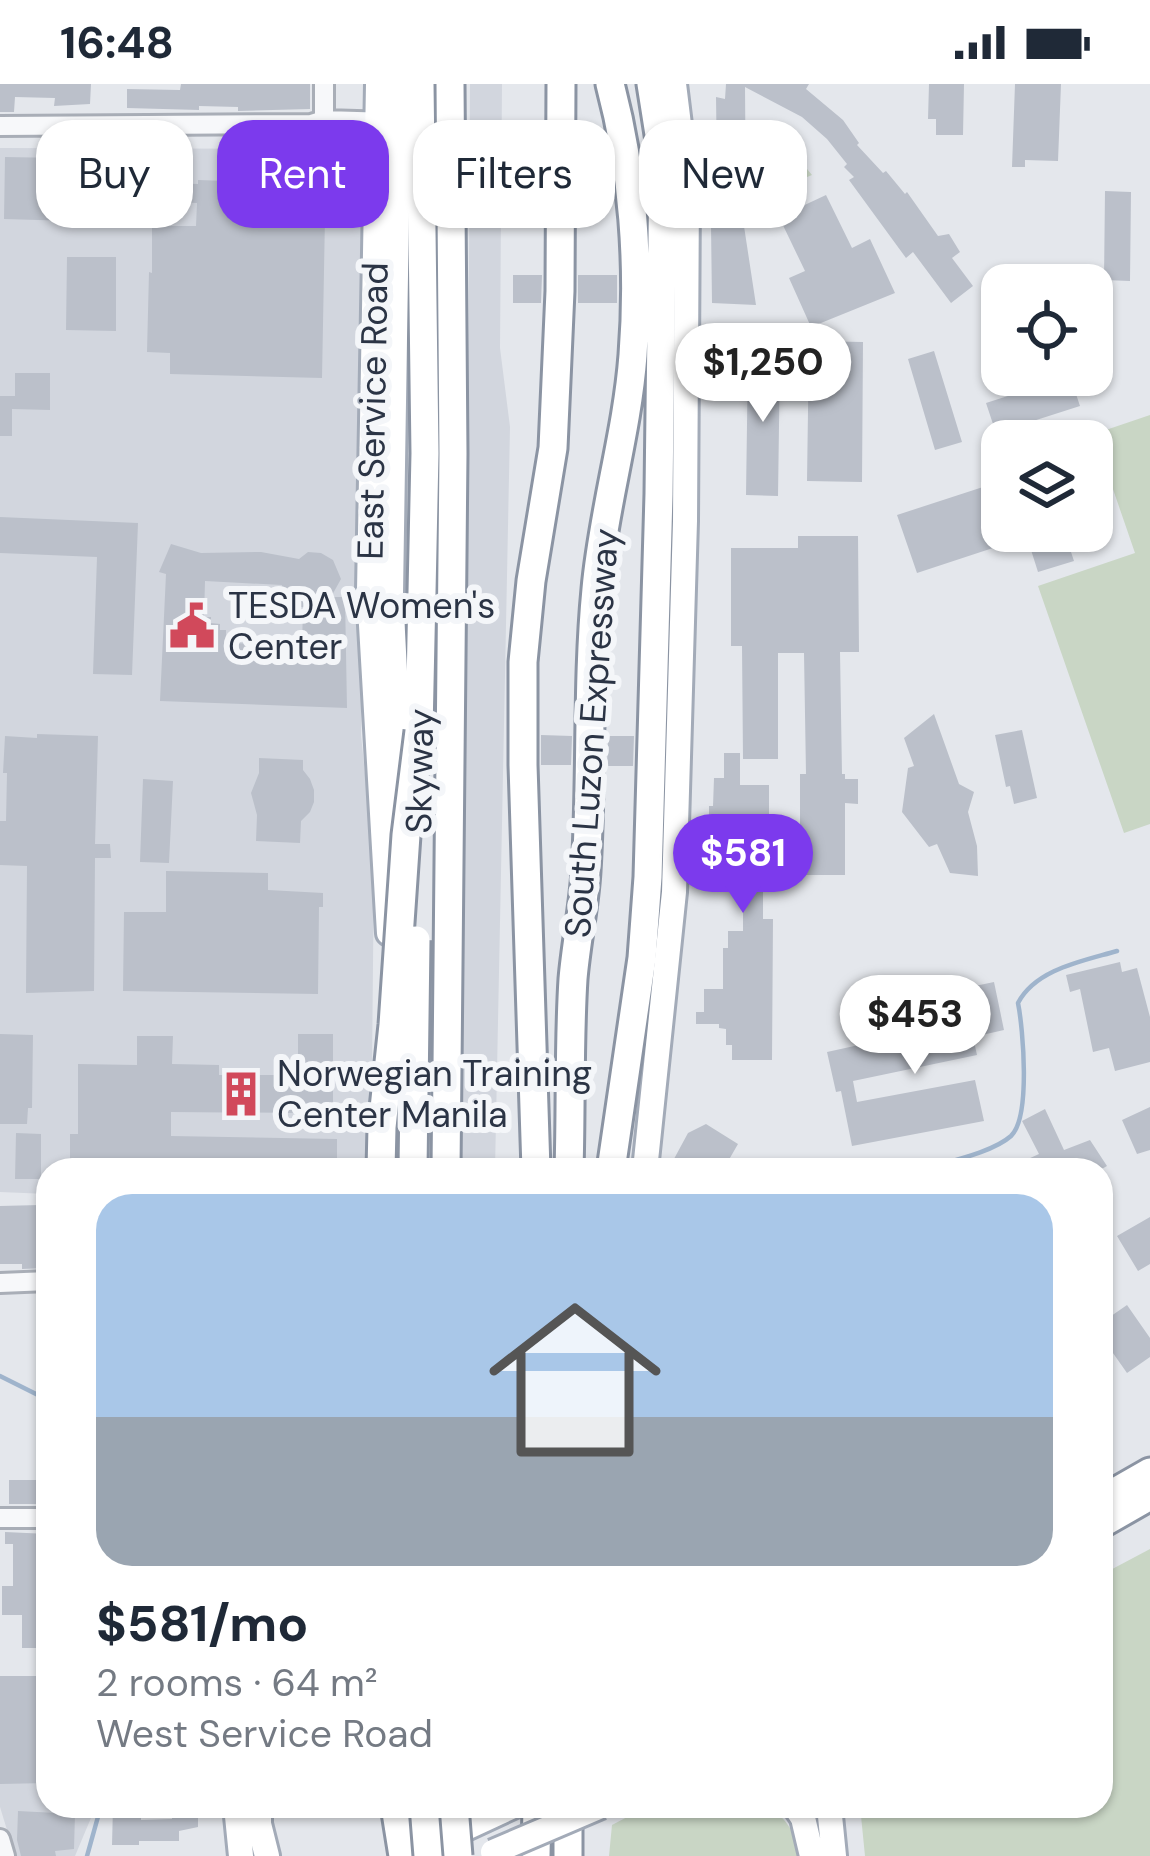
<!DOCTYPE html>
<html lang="en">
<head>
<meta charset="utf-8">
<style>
  :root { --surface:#fff; --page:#f2f2f3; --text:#1f2937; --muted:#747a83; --line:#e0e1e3; --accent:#7c3aed }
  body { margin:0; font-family:"DM Sans",sans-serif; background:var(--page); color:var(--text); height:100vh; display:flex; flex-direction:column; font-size:45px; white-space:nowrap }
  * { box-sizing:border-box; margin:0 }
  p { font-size:39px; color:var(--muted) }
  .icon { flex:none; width:66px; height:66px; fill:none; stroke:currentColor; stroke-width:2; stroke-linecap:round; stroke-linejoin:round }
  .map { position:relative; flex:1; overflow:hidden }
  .drawer { position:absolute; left:36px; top:1074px; width:1077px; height:660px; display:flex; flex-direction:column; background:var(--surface); border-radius:36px; box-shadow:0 3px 9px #0004 }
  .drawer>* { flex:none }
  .guide { position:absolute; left:36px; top:36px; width:1080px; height:108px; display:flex; gap:24px }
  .fabs { position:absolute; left:981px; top:180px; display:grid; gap:24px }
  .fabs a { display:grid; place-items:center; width:132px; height:132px; border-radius:24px; background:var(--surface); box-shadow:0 3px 9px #0004; font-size:60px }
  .price { position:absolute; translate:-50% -102px; padding:0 27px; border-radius:42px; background:#fff; color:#222; font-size:39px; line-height:78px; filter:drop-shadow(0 3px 6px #0008) }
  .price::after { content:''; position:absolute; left:50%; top:72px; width:36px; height:27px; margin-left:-18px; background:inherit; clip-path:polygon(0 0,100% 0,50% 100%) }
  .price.selected { background:var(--accent); color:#fff }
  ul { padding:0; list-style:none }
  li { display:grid; align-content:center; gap:24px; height:636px; padding:0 60px }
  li+li { border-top:3px solid var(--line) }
  li span { display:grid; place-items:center; height:372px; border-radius:36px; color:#555 }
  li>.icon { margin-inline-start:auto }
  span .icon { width:216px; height:216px; fill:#fffc; stroke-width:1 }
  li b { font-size:51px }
  .tag { padding:0 42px; border-radius:36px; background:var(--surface); box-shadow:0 3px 9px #0004; font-size:42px; line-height:108px }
  .tag.selected { background:var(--accent); color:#fff }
  .status { display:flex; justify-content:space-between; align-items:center; height:84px; padding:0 60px; background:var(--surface); direction:ltr }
  .status svg { height:33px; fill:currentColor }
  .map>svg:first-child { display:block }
  .built { fill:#d2d6de }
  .green { fill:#c9d6c5 }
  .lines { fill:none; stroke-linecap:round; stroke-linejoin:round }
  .stream { stroke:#9fb4cc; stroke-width:4.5 }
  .building { fill:#bbc0ca; fill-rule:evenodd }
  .minor-casing { stroke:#a9aeb7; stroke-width:24 }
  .major-casing { stroke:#a3abb8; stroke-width:30 }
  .highway-casing { stroke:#8b94a3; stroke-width:33 }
  .minor { stroke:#f7f8fa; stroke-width:18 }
  .major { stroke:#fff; stroke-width:24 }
  .highway { stroke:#fff; stroke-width:27 }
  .major-bridge-casing { stroke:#a3abb8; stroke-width:30; stroke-linecap:butt }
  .highway-bridge-casing { stroke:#8b94a3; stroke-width:33; stroke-linecap:butt }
  .major-bridge { stroke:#fff; stroke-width:24 }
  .highway-bridge { stroke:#fff; stroke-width:27 }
  .labels { text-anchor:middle; stroke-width:12; stroke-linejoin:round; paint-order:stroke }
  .street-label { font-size:36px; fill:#2b3445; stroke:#f4f6f9 }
  .poi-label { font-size:36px; fill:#2b3445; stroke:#f4f6f9; text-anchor:start }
</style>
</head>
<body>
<div class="status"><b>16:48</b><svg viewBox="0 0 49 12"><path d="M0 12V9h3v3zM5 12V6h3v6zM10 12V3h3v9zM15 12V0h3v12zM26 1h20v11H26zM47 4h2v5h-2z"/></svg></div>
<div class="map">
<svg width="1150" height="1772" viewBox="0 0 1150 1772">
  <rect width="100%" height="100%" fill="#e4e7ec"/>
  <path class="built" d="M470,0H502L500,264L510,343L495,1086H456L468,363Z
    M0,64L365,65L361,651L374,778L371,1086H48V1110L0,1108Z
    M0,1641L48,1642V1722H96L75,1772H15L0,1723Z"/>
  <path class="green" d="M765,51L783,56L812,91L766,110L761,69Z
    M1150,331V740L1124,749L1038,502L1135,469L1094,350Z
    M1150,1465V1772H865L860,1722H1101V1491Z
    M648,1722H769C788,1737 795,1749 802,1772H609L612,1741Z"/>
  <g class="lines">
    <path class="stream" d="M921,1086C946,1078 992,1069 1011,1052C1031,1033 1023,944 1018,919C1036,885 1083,877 1117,867
      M0,1292L40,1312L48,1324
      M87,1772L101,1722"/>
  </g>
  <path class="building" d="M0,0H91L90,20L54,22L55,14L15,13L14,28H0Z
    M181,0H310V25L238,27V23L199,22V26L127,24V5L180,6Z
    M726,0H809L806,5L843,36L859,59L857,61L883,89L886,87L905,110L907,108L938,152L949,150L960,168L952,174L973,202L951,219L913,168L906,174L849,96L854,93L844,83L847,80L827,55L802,33L745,3L746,129H742L756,221L712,219L711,141L715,84H717L716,13L725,15Z
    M929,0H964L963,51H936V35H928Z
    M1015,0H1061L1058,77L1025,76V83H1012Z
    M5,73L116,75V97L73,96L72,137L4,135Z
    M198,96L288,99V111L321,112V115L342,116L341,134L325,133L322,294L170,290V269L147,268L149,188L152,189V113L170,114V142H196L197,119L172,118L173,99L198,100Z
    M1105,107L1131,108L1130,197L1104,196Z
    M826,111L852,164L870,155L895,209L811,243L789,194L805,187L779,133Z
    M67,173H116V247L66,246Z
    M513,191H542L541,219H513Z
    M578,191H617V219H578Z
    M809,257L863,258L862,398L807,397Z
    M934,267L962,358L935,366L908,275Z
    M748,270L780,271L778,412L746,411Z
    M15,289H50V326L12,325V352H0V312H15Z
    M1070,292L1080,322L996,349L986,319Z
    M983,403L1002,461L917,489L897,431Z
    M0,433L138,439L132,591L93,590L97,473L0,469Z
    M1025,447H1070L1074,457L1068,459L1074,477L1038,488Z
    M798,452H858L859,568H840L842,690H845V695H858V720L845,719V791H800V690H806L804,569H778V675H743L742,562H731V464H798Z
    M171,460L201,469L261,468L299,475L308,468L321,469L333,476L341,495L331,513H345L347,624L160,617L166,490L159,488ZM205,497L282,501L281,507L288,508V515H295L294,523H303L302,562L233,559V554L226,553V546H220V540L211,539V533H204Z
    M934,630L959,700L974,708L968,728L977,762L978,792L950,789L937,760L929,763L902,728L908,684L914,682L904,654Z
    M1022,646L1037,714L1014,720L1010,702L1006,703L995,651Z
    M37,650L98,652L95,760H110L111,774H95L94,907L26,909L27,782L0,781V737H6L7,689H3L5,652L37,654Z
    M541,651L572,652L571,681H541Z
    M608,652H634L633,682H607Z
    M724,669H740V701H769V796H763V835H773L772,976H732V961H726V945L719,944V940H696V928H704V905H723V864H728V847H743V802H723V785H714V758H709V722H713L714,694H724Z
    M259,674L303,676V686L310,695L314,706V718L310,728L301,737L300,759L256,757L257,731L251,709L259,689Z
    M143,695L173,697L169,779L140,778Z
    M166,787L268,789V806L323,809V823H319L318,910L123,907L124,828H166Z
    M1120,878L1122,888L1137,884L1150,933V978L1115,987L1109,964L1093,968L1080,905L1070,908L1066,891Z
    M994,898L1004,946L973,953L977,971L853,997L857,1018L975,996L984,1037L852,1062L841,1007L836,1008L827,968L909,950L908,946L981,930L975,902Z
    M0,950L33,951L32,1024H28L27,1040H0Z
    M298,950H333V1025H304V1029L171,1028V1052L337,1055V1086H70V1050H78V980L137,981V952H173L172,980L219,981V991H298Z
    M1150,1023V1066L1137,1070L1122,1036Z
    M1045,1025L1064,1066L1090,1056L1107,1082L1100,1086H1034L1028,1075L1039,1070L1022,1037Z
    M706,1040L738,1060L723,1086H668L688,1049Z
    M16,1049L41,1050V1095H15Z
    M40,1121V1167H48V1184L22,1185V1180H0V1122Z
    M1150,1133V1180L1138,1187L1117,1152Z
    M1127,1221L1150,1254V1273L1127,1289L1101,1252V1239Z
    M9,1396H48V1420H9Z
    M5,1448L48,1450V1564H22V1531H2V1502H13V1460H5Z
    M0,1592H48V1699L0,1700Z
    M113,1722H141V1736L172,1735V1729H177V1722H198V1743L179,1747V1757H139V1761H112Z
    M18,1727L75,1730L74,1765L55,1767L56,1772H21L17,1756Z"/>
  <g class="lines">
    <g class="minor-casing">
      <path id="minor" d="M0,42L311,40L324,36L390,38
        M324,43V0
        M0,1199L48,1197
        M0,1434H48
        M0,1755L5,1772"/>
    </g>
    <g class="major-casing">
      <path id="major" d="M378,0L369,507L389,849
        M399,0L391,509L402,724
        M645,1086L674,808L685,437L687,106L674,0
        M236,1722L241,1772
        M259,1722V1740L267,1772
        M795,1722L803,1734L812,1772
        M829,1722L834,1772
        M412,1769L513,1722"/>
    </g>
    <g class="highway-casing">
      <path id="highway" d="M419,647L425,369L420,0
        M446,1086L453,369L450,0
        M536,1086L523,681V578L531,497L553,364L560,207L561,0
        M569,1086C571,1022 569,959 573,895C576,859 584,823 586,787C592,693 587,598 596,505C603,426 627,350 633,271C640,182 633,86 610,0
        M611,1086L642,874L648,793L659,410L663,76L651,0
        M1101,1416L1150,1388
        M1101,1440L1150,1412
        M395,1722L403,1772
        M568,1722V1772
        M536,1772L537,1722"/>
    </g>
    <use href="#minor" class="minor"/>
    <use href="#major" class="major"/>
    <use href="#highway" class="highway"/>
    <g class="major-bridge-casing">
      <path id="major-bridge" d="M493,1768L601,1722"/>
    </g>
    <g class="highway-bridge-casing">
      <path id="highway-bridge" d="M381,1086L382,1043L393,941L406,751L419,647
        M413,1086L416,856
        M424,1722L428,1772
        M454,1722L458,1772"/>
    </g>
    <use href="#major-bridge" class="major-bridge"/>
    <use href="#highway-bridge" class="highway-bridge"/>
  </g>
  <defs>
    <g id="civic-bare" transform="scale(3.6)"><path d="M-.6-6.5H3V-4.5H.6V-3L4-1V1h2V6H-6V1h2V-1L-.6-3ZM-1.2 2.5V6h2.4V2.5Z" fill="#d1495b" stroke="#f4f6f9" stroke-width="2.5" paint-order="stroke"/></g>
    <g id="building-bare" transform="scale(3.6)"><path d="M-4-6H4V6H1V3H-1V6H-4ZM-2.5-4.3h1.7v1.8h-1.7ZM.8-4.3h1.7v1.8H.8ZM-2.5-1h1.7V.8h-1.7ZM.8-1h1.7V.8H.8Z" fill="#d1495b" stroke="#f4f6f9" stroke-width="2.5" paint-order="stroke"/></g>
  </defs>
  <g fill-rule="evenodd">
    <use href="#civic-bare" x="192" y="542"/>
    <use href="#building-bare" x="241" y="1010"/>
  </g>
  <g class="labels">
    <g class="street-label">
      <text transform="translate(372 327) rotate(-89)" y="13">East Service Road</text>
      <text transform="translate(591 649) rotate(-86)" y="13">South Luzon Expressway</text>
      <text transform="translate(419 687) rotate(-89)" y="13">Skyway</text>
    </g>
    <g class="poi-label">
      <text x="228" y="534">TESDA Women's<tspan x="228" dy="41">Center</tspan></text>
      <text x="277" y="1002">Norwegian Training<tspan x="277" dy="41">Center Manila</tspan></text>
    </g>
  </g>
</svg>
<div class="fabs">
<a><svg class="icon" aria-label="locate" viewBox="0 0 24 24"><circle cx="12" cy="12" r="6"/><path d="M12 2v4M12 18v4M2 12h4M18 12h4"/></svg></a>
<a><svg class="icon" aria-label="layers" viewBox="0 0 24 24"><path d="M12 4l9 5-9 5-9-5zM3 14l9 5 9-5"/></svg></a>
</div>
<b class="price" style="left:763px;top:341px">$1,250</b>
<b class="price selected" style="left:743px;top:832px">$581</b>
<b class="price" style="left:915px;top:993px">$453</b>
<div class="guide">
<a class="tag">Buy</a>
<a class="tag selected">Rent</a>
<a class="tag">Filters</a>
<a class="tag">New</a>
</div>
<section class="drawer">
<ul>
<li><span style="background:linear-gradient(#a9c7e8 60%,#9aa5b1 0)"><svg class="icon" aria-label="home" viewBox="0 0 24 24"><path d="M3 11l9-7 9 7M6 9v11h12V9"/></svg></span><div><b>$581/mo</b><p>2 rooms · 64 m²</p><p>West Service Road</p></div></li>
</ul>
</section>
</div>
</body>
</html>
